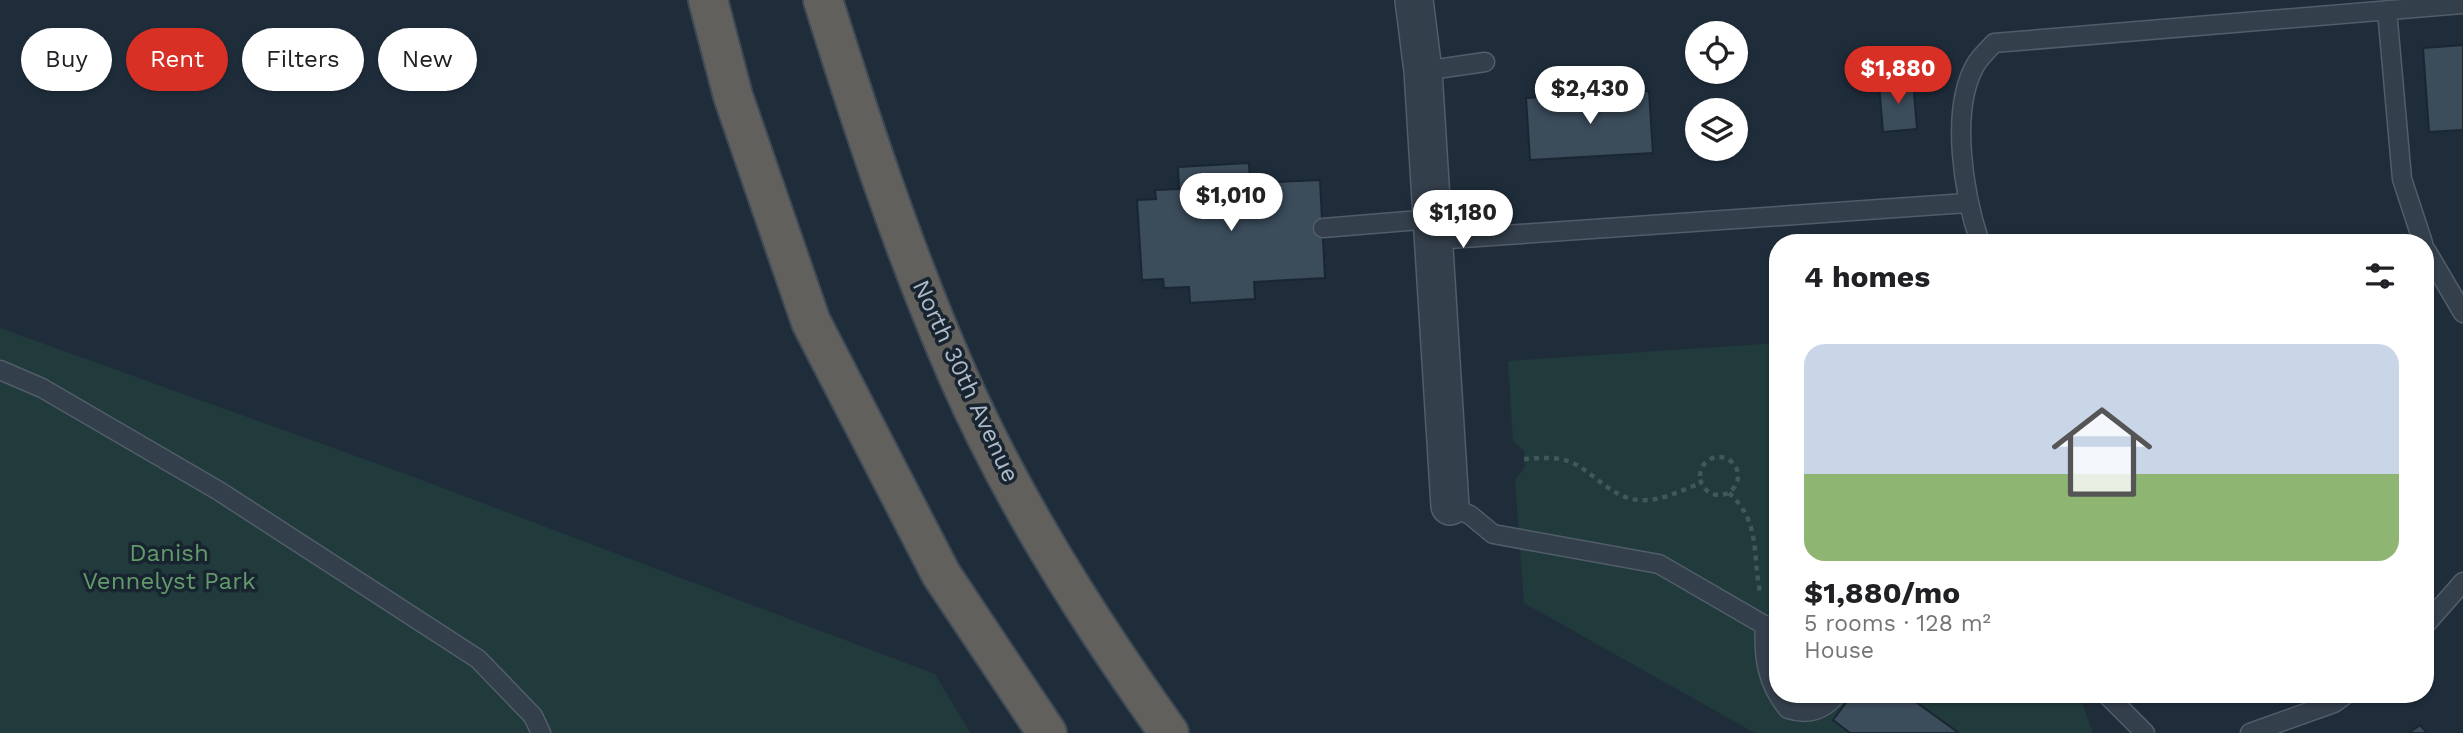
<!DOCTYPE html>
<html lang="en">
<head>
<meta charset="utf-8">
<style>
  :root { --surface:#fff; --page:#f6f6f6; --text:#202124; --muted:#757577; --line:#e0e0e0; --accent:#d93025 }
  body { margin:0; font-family:"Work Sans",sans-serif; background:var(--page); color:var(--text); height:100vh; display:flex; flex-direction:column; font-size:26px; white-space:nowrap }
  * { box-sizing:border-box; margin:0 }
  p { font-size:23px; color:var(--muted) }
  .icon { flex:none; width:38px; height:38px; fill:none; stroke:currentColor; stroke-width:2; stroke-linecap:round; stroke-linejoin:round }
  .map { position:relative; flex:1; overflow:hidden }
  .details { position:absolute; left:1769px; top:234px; width:665px; height:469px; display:flex; flex-direction:column; background:var(--surface); border-radius:28px; box-shadow:0 2px 5px #0004 }
  .details>* { flex:none }
  .hud { position:absolute; left:21px; top:28px; width:665px; height:63px; display:flex; gap:14px }
  .tools { position:absolute; left:1685px; top:21px; display:grid; gap:14px }
  .tools a { display:grid; place-items:center; width:63px; height:63px; border-radius:50%; background:var(--surface); box-shadow:0 2px 5px #0004; font-size:35px }
  .price { position:absolute; translate:-50% -60px; padding:0 16px; border-radius:24px; background:#fff; color:#222; font-size:23px; line-height:46px; filter:drop-shadow(0 2px 4px #0008) }
  .price::after { content:''; position:absolute; left:50%; top:42px; width:21px; height:16px; margin-left:-10px; background:inherit; clip-path:polygon(0 0,100% 0,50% 100%) }
  .price.active { background:var(--accent); color:#fff }
  ul { padding:0; list-style:none }
  li { display:grid; align-content:center; gap:14px; height:371px; padding:0 35px }
  li+li { border-top:2px solid var(--line) }
  li span { display:grid; place-items:center; height:217px; border-radius:21px; color:#555 }
  li>.icon { margin-inline-start:auto }
  span .icon { width:126px; height:126px; fill:#fffc; stroke-width:1 }
  li b { font-size:30px }
  h2 { display:flex; justify-content:space-between; align-items:center; height:84px; padding:0 35px; font-size:30px }
  .chip { padding:0 24px; border-radius:32px; background:var(--surface); box-shadow:0 2px 5px #0004; font-size:24px; line-height:63px }
  .chip.active { background:var(--accent); color:#fff }
  .map>svg:first-child { display:block }
  .green { fill:#213b3c }
  .building { fill:#3b4c5b; stroke:#1a2632; stroke-width:2 }
  .lines { fill:none; stroke-linecap:round; stroke-linejoin:round }
  .service-casing { stroke:#515d69; stroke-width:21 }
  .minor-casing { stroke:#515d69; stroke-width:40 }
  .trunk-casing { stroke:#3e4a56; stroke-width:42 }
  .path { stroke:#3f5859; stroke-width:4.5; stroke-dasharray:5 5; stroke-linecap:butt }
  .service { stroke:#333f4b; stroke-width:18 }
  .minor { stroke:#333f4b; stroke-width:37 }
  .trunk { stroke:#62605d; stroke-width:38 }
  .labels { text-anchor:middle; stroke-width:7; stroke-linejoin:round; paint-order:stroke }
  .street-label { font-size:24px; fill:#aebac7; stroke:#18242f }
  .park-label { font-size:24px; fill:#639a6b; stroke:#18242f }
</style>
</head>
<body>
<div class="map">
<svg width="2463" height="733" viewBox="0 0 2463 733">
  <rect width="100%" height="100%" fill="#1f2d3b"/>
  <path class="green" d="M0,328L411,476L935,674L970,733H0Z
    M1778,343V695H2079L2093,733H1755L1524,603L1515,480L1525,467L1524,451L1513,441L1508,361Z"/>
  <path class="building" d="M2463,45V130L2429,132L2423,48Z
    M1913,81L1917,129L1883,132L1879,84Z
    M1649,91L1653,153L1530,160L1526,98Z
    M1249,163L1250,183L1320,180L1325,278L1254,282L1255,299L1190,303L1189,287L1164,288L1163,279L1142,280L1137,200L1156,199L1155,190L1179,189L1178,167Z
    M1852,695H1906L1959,733H1850L1833,720Z
    M2420,725L2427,733H2409Z"/>
  <g class="lines">
    <g class="service-casing">
      <path id="service" d="M2387,10L2402,179L2423,243
        M1423,71L1485,62
        M1323,228L1432,219
        M1434,240L1967,203
        M1980,243C1964,195 1949,110 1976,64C1981,56 1988,50 1994,43L2463,4
        M2426,250L2463,313
        M0,370L42,388L219,491L478,659L533,716L541,733
        M1450,506L1470,515L1493,534L1659,564L1778,633
        M2426,624L2463,582
        M1765,625C1763,657 1767,684 1788,709C1807,715 1823,711 1836,695
        M2107,695L2145,733
        M2250,733L2334,703L2345,695"/>
    </g>
    <g class="minor-casing">
      <path id="minor" d="M1414,0L1423,71L1450,506"/>
    </g>
    <g class="trunk-casing">
      <path id="trunk" d="M708,0L733,96L811,322L941,574L1047,733
        M823,0C863,128 905,255 959,378C1014,503 1090,622 1169,733"/>
    </g>
    <path class="path" d="M1700 476a19 19 0 1 1 38 0a19 19 0 1 1-38 0Z
      M1524,459C1540,458 1558,456 1573,463C1595,474 1612,498 1639,500C1660,502 1682,490 1701,483
      M1729,493C1761,522 1752,553 1760,592"/>
    <use href="#service" class="service"/>
    <use href="#minor" class="minor"/>
    <use href="#trunk" class="trunk"/>
  </g>
  <g class="labels">
    <g class="street-label">
      <text transform="translate(966 381) rotate(65)" y="8">North 30th Avenue</text>
    </g>
    <g class="park-label">
      <text x="169" y="561">Danish<tspan x="169" dy="28">Vennelyst Park</tspan></text>
    </g>
  </g>
</svg>
<div class="tools">
<a><svg class="icon" aria-label="locate" viewBox="0 0 24 24"><circle cx="12" cy="12" r="6"/><path d="M12 2v4M12 18v4M2 12h4M18 12h4"/></svg></a>
<a><svg class="icon" aria-label="layers" viewBox="0 0 24 24"><path d="M12 4l9 5-9 5-9-5zM3 14l9 5 9-5"/></svg></a>
</div>
<b class="price active" style="left:1898px;top:106px">$1,880</b>
<b class="price" style="left:1590px;top:126px">$2,430</b>
<b class="price" style="left:1231px;top:233px">$1,010</b>
<b class="price" style="left:1463px;top:250px">$1,180</b>
<div class="hud">
<a class="chip">Buy</a>
<a class="chip active">Rent</a>
<a class="chip">Filters</a>
<a class="chip">New</a>
</div>
<section class="details">
<h2>4 homes<svg class="icon" aria-label="filters" viewBox="0 0 24 24"><path d="M4 7h16M4 17h16"/><circle cx="9" cy="7" r="2"/><circle cx="15" cy="17" r="2"/></svg></h2>
<ul>
<li><span style="background:linear-gradient(#c9d6e8 60%,#8fb573 0)"><svg class="icon" aria-label="home" viewBox="0 0 24 24"><path d="M3 11l9-7 9 7M6 9v11h12V9"/></svg></span><div><b>$1,880/mo</b><p>5 rooms · 128 m²</p><p>House</p></div></li>
</ul>
</section>
</div>
</body>
</html>
